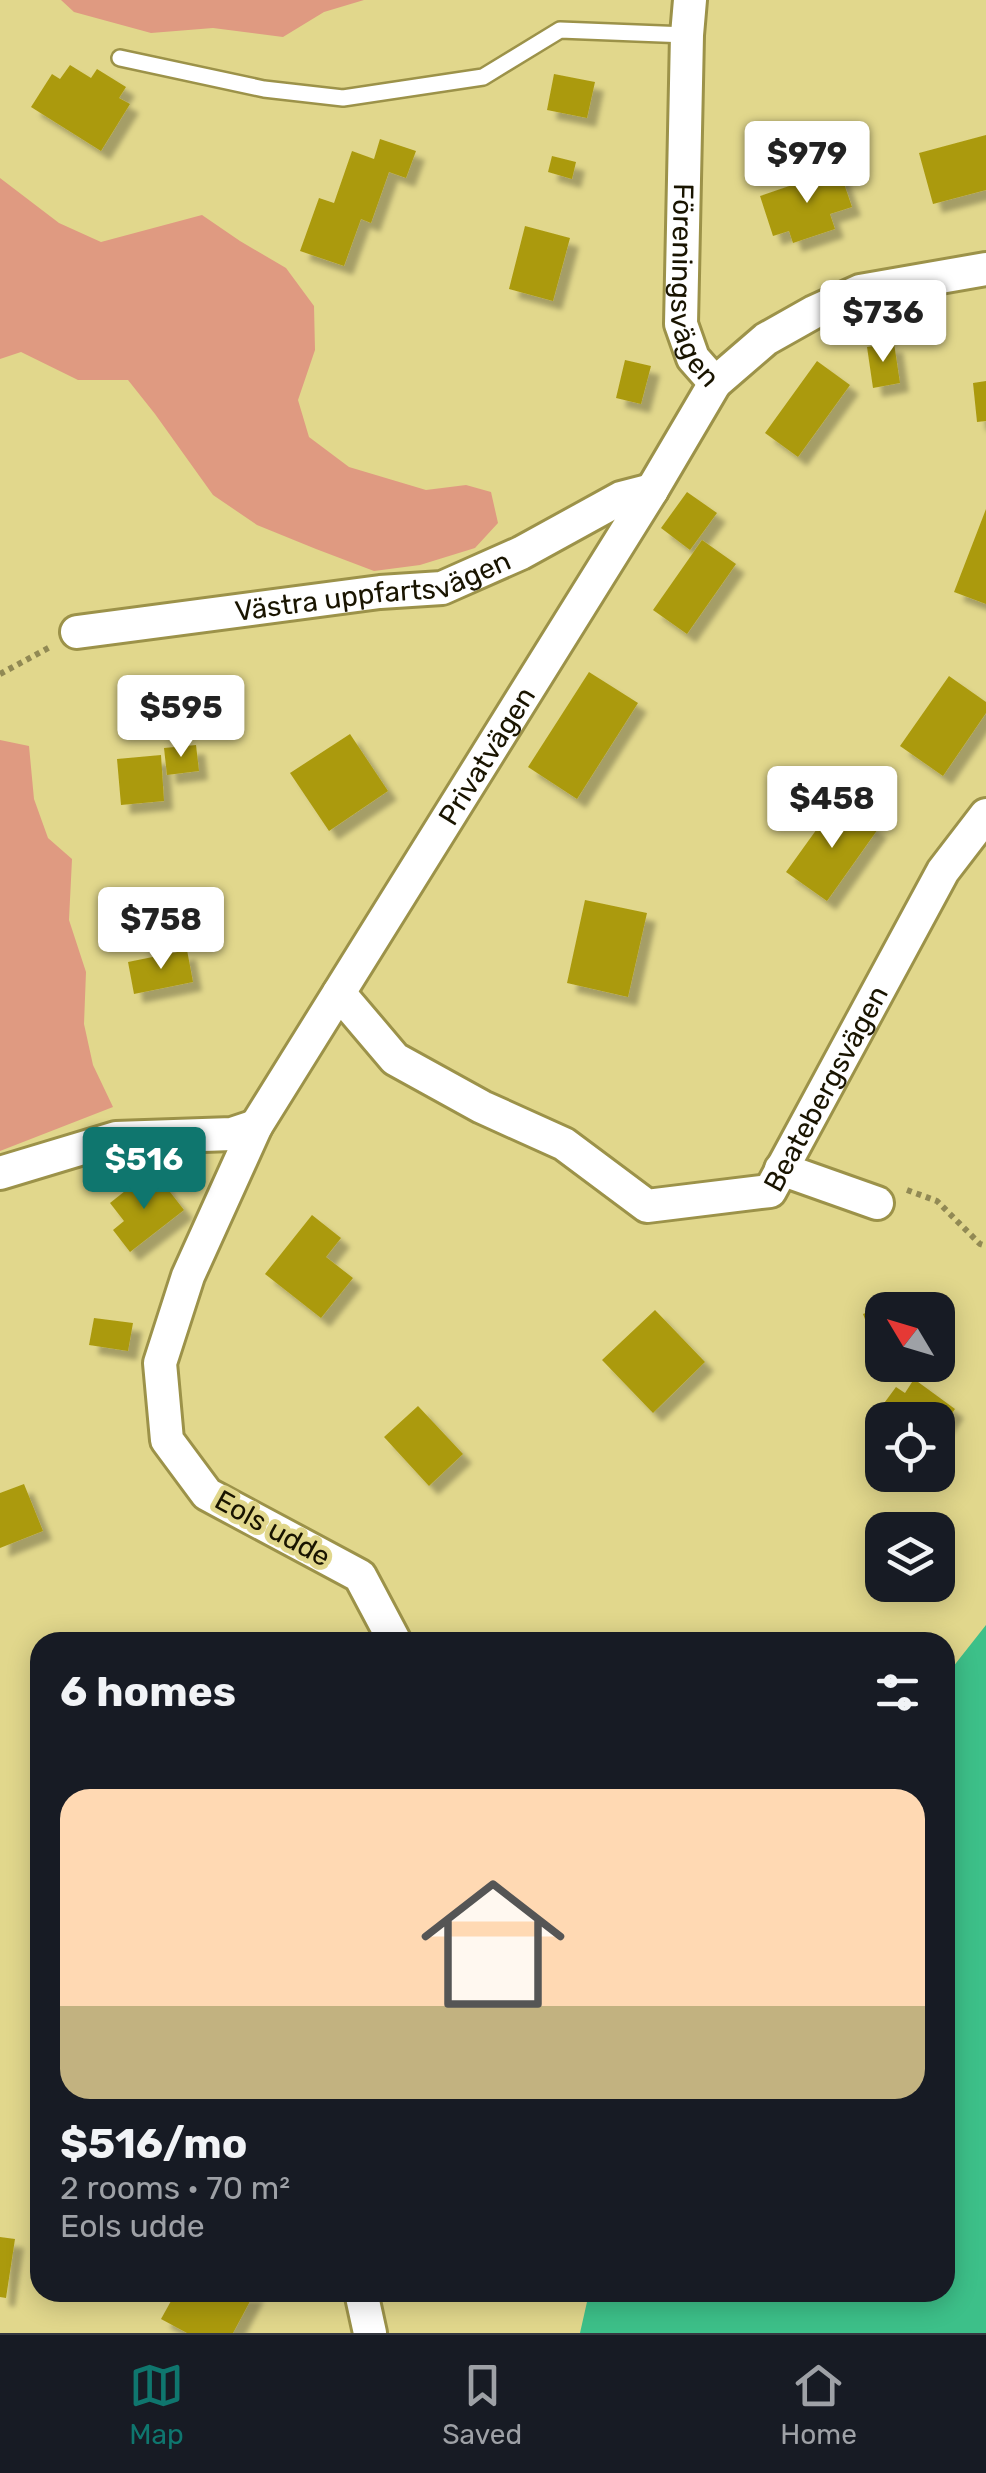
<!DOCTYPE html>
<html lang="en">
<head>
<meta charset="utf-8">
<style>
  :root { --surface:#171b24; --page:#20242c; --text:#f1f3f6; --muted:#9ea1a6; --line:#363941; --accent:#0f766e }
  body { margin:0; font-family:Rubik,sans-serif; background:var(--page); color:var(--text); height:100vh; display:flex; flex-direction:column; font-size:38px; white-space:nowrap }
  * { box-sizing:border-box; margin:0 }
  p { font-size:32px; color:var(--muted) }
  .icon { flex:none; width:55px; height:55px; fill:none; stroke:currentColor; stroke-width:2; stroke-linecap:round; stroke-linejoin:round }
  .map { position:relative; flex:1; overflow:hidden }
  .sheet { position:absolute; left:30px; top:1632px; width:925px; height:670px; display:flex; flex-direction:column; background:var(--surface); border-radius:30px; box-shadow:0 5px 25px #0003 }
  .sheet>* { flex:none }
  .needle { width:65px; rotate:308deg }
  .tools { position:absolute; left:865px; top:1292px; display:grid; gap:20px }
  .tools a { display:grid; place-items:center; width:90px; height:90px; border-radius:20px; background:var(--surface); box-shadow:0 5px 25px #0003; font-size:50px }
  .price { position:absolute; translate:-50% -85px; padding:0 22px; border-radius:10px; background:#fff; color:#222; font-size:32px; line-height:65px; filter:drop-shadow(0 2px 5px #0008) }
  .price::after { content:''; position:absolute; left:50%; top:60px; width:30px; height:22px; margin-left:-15px; background:inherit; clip-path:polygon(0 0,100% 0,50% 100%) }
  .price.on { background:var(--accent); color:#fff }
  ul { padding:0; list-style:none }
  li { display:grid; align-content:center; gap:20px; height:530px; padding:0 30px }
  li span { display:grid; place-items:center; height:310px; border-radius:30px; color:#555 }
  li>.icon { margin-inline-start:auto }
  span .icon { width:180px; height:180px; fill:#fffc; stroke-width:1 }
  li b { font-size:42px }
  h2 { display:flex; justify-content:space-between; align-items:center; height:120px; padding:0 30px; font-size:42px }
  .dock { display:flex; justify-content:space-around; align-items:center; height:140px; border-top:2px solid var(--line); background:var(--surface); font-size:28px; color:var(--muted) }
  .dock a { display:grid; justify-items:center; gap:5px }
  .dock .on { color:var(--accent) }
  .map>svg:first-child { display:block }
  .green { fill:#df9a81 }
  .water { fill:#3dc089 }
  .building { fill:#ab9a11; filter:url(#shadow) }
  .lines { fill:none; stroke-linecap:round; stroke-linejoin:round }
  .lane-casing { stroke:#9c9249; stroke-width:20 }
  .street-casing { stroke:#9c9249; stroke-width:38 }
  .path { stroke:#918954; stroke-width:6; stroke-dasharray:5 5; stroke-linecap:butt }
  .lane { stroke:#fff; stroke-width:15 }
  .street { stroke:#fff; stroke-width:32 }
  .labels { text-anchor:middle; stroke-width:10; stroke-linejoin:round; paint-order:stroke }
  .street-label { font-size:28px; fill:#191400; stroke:#e1d78c }
</style>
</head>
<body>
<div class="map">
<svg width="986" height="2333" viewBox="0 0 986 2333">
  <defs>
    <filter id="shadow"><feDropShadow dx="9" dy="9" stdDeviation="2.5" flood-color="#0004"/></filter>
  </defs>
  <rect width="100%" height="100%" fill="#e1d78c"/>
  <path class="green" d="M61,0H364L324,12L283,37L213,28L151,33L74,12Z
    M0,178L59,223L101,242L202,215L240,241L286,268L314,306L315,350L298,400L309,437L349,467L426,490L466,485L491,492L498,523L475,548L420,565L374,571L316,549L257,525L213,495L155,414L128,380H78L21,352L0,359Z
    M0,740L29,746L34,799L48,838L72,859L69,920L86,972L84,1024L93,1065L113,1107L0,1151Z"/>
  <path class="water" d="M986,1625V2333H580L589,2293L945,2292V1677Z"/>
  <path class="building" d="M70,65L91,78L97,69L126,87L119,98L130,104L101,151L31,107L52,74L60,79Z
    M554,74L595,82L587,118L547,110Z
    M986,135V190L933,204L919,153Z
    M380,139L416,151L406,178L389,172L371,223L361,219L344,266L300,251L319,198L334,203L352,151L374,159Z
    M552,156L576,162L572,179L548,172Z
    M839,169L852,207L830,214L835,229L793,243L789,231L773,236L760,196Z
    M525,226L570,238L553,301L509,289Z
    M894,343L900,383L873,388L867,347Z
    M625,360L651,366L641,404L616,398Z
    M817,361L850,385L798,457L765,433Z
    M986,381V421L977,422L973,383Z
    M687,492L717,513L690,550L661,528Z
    M986,509V604L954,592Z
    M702,540L736,564L687,634L653,610Z
    M589,672L638,703L577,799L528,767Z
    M949,676L986,702V713L943,776L900,746Z
    M350,734L388,791L329,831L290,773Z
    M196,745L199,771L167,775L164,748Z
    M161,755L164,801L121,805L117,759Z
    M837,801L878,829L827,901L786,872Z
    M585,900L647,913L628,997L567,983Z
    M187,950L193,982L134,994L128,962Z
    M140,1179L148,1189L160,1179L184,1210L130,1252L113,1230L124,1221L110,1203Z
    M312,1215L341,1238L326,1257L353,1278L321,1318L265,1274Z
    M890,1303L893,1310H882V1336L873,1340L863,1314Z
    M655,1310L705,1362L653,1413L602,1360Z
    M94,1318L133,1323L128,1351L89,1345Z
    M914,1379L955,1409L938,1434V1420H887L879,1410L896,1387L905,1393Z
    M418,1406L463,1454L429,1486L384,1437Z
    M882,1424V1457L867,1446Z
    M24,1484L43,1531L0,1548V1493Z
    M0,2237L15,2239L6,2298L0,2297Z
    M176,2292H255L233,2333H187L161,2319Z"/>
  <g class="lines">
    <g class="lane-casing">
      <path id="lane" d="M120,58L264,89L343,98L483,77L560,30L687,35"/>
    </g>
    <g class="street-casing">
      <g id="street">
        <path id="s1" d="M690,0L687,35L681,324L693,358L715,383L766,339L814,312L860,291L986,269"/>
        <path id="s2" d="M77,632L380,592L442,588L521,553L621,498L652,490"/>
        <path id="s3" d="M339,993L395,1059L482,1107L564,1144L647,1206L770,1191L943,871L986,815"/>
        <path d="M781,1169L877,1203"/>
        <path d="M0,1173L116,1138L232,1134L256,1126"/>
        <path id="s4" d="M395,1642L360,1576L207,1494L167,1440L160,1363L188,1276L256,1126L652,490L715,383"/>
        <path d="M361,2292L370,2333"/>
      </g>
    </g>
    <path class="path" d="M0,674L52,646
      M907,1190L937,1201L980,1244L986,1246"/>
    <use href="#lane" class="lane"/>
    <use href="#street" class="street"/>
  </g>
  <g class="labels">
    <g class="street-label">
      <text dy="10" stroke="none"><textPath href="#s1" startOffset="288">Föreningsvägen</textPath></text>
      <text dy="10" stroke="none"><textPath href="#s2" startOffset="300">Västra uppfartsvägen</textPath></text>
      <text dy="10" stroke="none"><textPath href="#s4" startOffset="1085">Privatvägen</textPath></text>
      <text dy="10" stroke="none"><textPath href="#s3" startOffset="620">Beatebergsvägen</textPath></text>
      <text transform="translate(273 1528) rotate(29)" y="10">Eols udde</text>
    </g>
  </g>
</svg>
<div class="tools">
<a><svg class="needle" viewBox="-14 -14 28 28"><path d="M0-13l5 13h-10z" fill="#e53935"/><path d="M0 13l5-13h-10z" fill="#9ea1a6"/></svg></a>
<a><svg class="icon" aria-label="locate" viewBox="0 0 24 24"><circle cx="12" cy="12" r="6"/><path d="M12 2v4M12 18v4M2 12h4M18 12h4"/></svg></a>
<a><svg class="icon" aria-label="layers" viewBox="0 0 24 24"><path d="M12 4l9 5-9 5-9-5zM3 14l9 5 9-5"/></svg></a>
</div>
<b class="price" style="left:807px;top:206px">$979</b>
<b class="price" style="left:883px;top:365px">$736</b>
<b class="price" style="left:181px;top:760px">$595</b>
<b class="price" style="left:832px;top:851px">$458</b>
<b class="price" style="left:161px;top:972px">$758</b>
<b class="price on" style="left:144px;top:1212px">$516</b>
<section class="sheet">
<h2>6 homes<svg class="icon" aria-label="filters" viewBox="0 0 24 24"><path d="M4 7h16M4 17h16"/><circle cx="9" cy="7" r="2"/><circle cx="15" cy="17" r="2"/></svg></h2>
<ul>
<li><span style="background:linear-gradient(#ffd9b3 70%,#c2b280 0)"><svg class="icon" aria-label="home" viewBox="0 0 24 24"><path d="M3 11l9-7 9 7M6 9v11h12V9"/></svg></span><div><b>$516/mo</b><p>2 rooms · 70 m²</p><p>Eols udde</p></div></li>
</ul>
</section>
</div>
<nav class="dock">
<a class="on"><svg class="icon" aria-label="map" viewBox="0 0 24 24"><path d="M3 6l6-2 6 2 6-2v14l-6 2-6-2-6 2zM9 4v14M15 6v14"/></svg>Map</a>
<a><svg class="icon" aria-label="saved" viewBox="0 0 24 24"><path d="M7 4h10v16l-5-4-5 4z"/></svg>Saved</a>
<a><svg class="icon" aria-label="home" viewBox="0 0 24 24"><path d="M3 11l9-7 9 7M6 9v11h12V9"/></svg>Home</a>
</nav>
</body>
</html>
